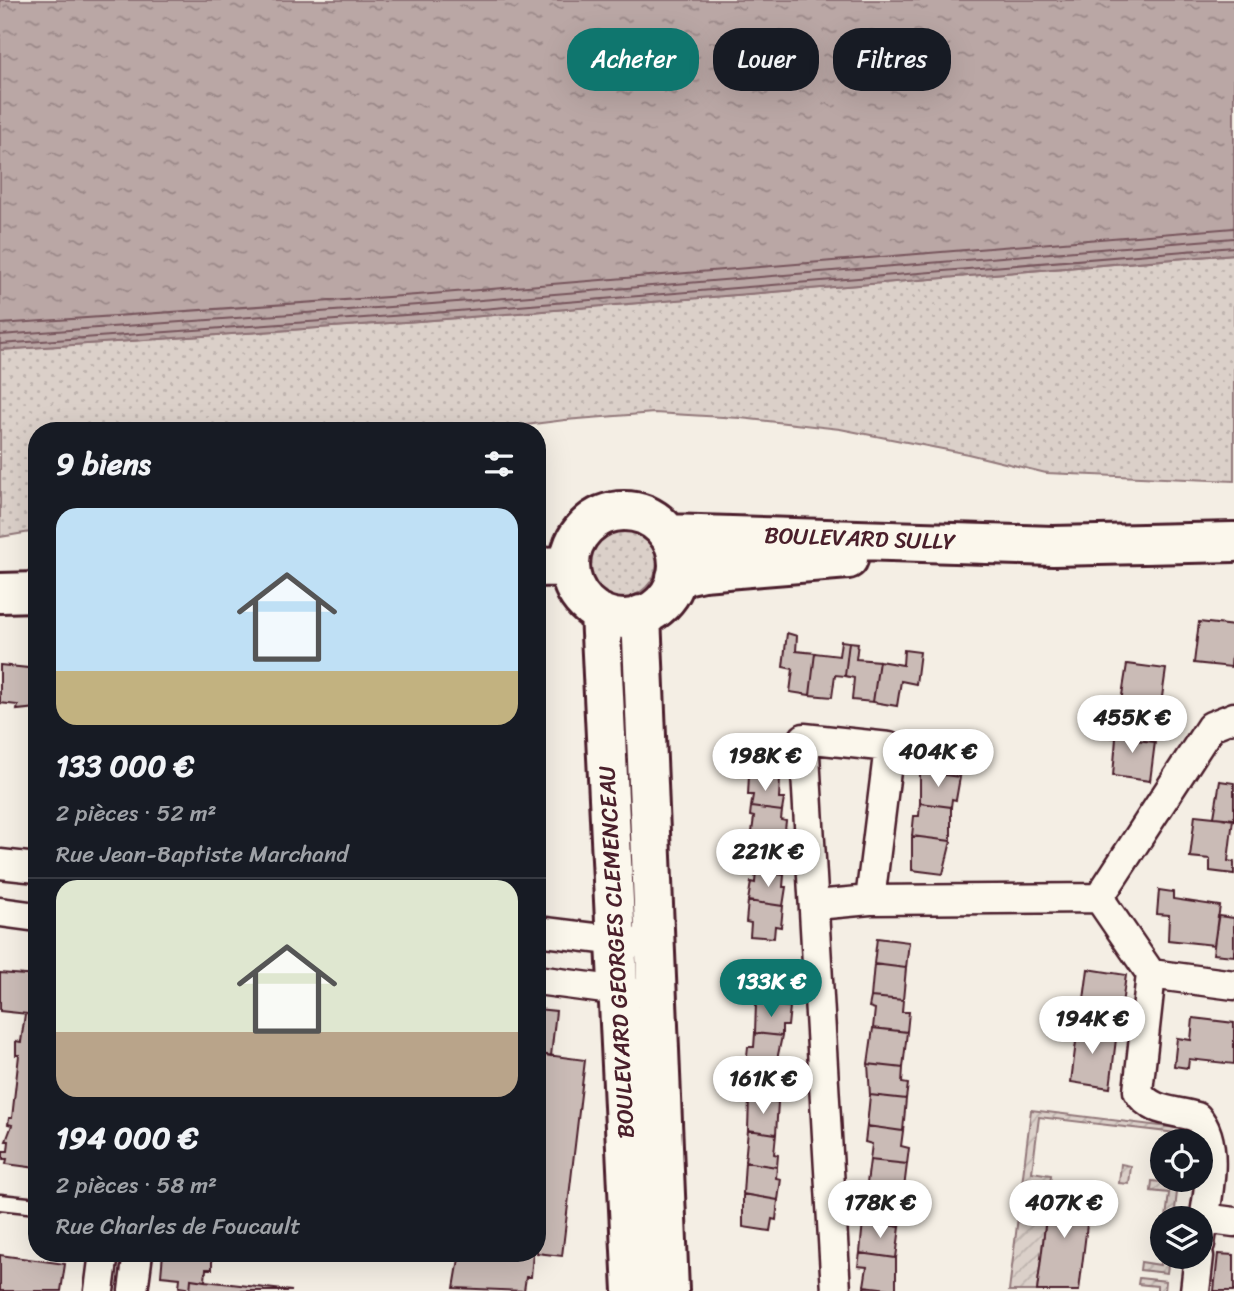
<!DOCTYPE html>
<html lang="fr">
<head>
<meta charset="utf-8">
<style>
  :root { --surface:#171b24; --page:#242831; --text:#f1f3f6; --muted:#9ea1a6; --line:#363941; --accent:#0f766e }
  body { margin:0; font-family:Sriracha,sans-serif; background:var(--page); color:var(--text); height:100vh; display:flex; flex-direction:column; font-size:26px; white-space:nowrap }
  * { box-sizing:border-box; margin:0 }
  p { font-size:23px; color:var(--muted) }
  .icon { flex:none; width:38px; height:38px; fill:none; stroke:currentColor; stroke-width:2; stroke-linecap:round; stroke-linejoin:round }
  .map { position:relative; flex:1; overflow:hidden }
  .panel { position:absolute; left:28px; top:422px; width:518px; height:840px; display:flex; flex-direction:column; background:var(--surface); border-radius:28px; box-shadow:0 7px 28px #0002 }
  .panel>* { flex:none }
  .guide { position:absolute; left:567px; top:28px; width:562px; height:63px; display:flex; gap:14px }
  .tools { position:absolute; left:1150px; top:1129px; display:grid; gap:14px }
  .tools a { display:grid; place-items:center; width:63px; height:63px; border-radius:50%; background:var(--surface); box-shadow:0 7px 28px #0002; font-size:35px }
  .price { position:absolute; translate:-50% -60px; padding:0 16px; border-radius:24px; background:#fff; color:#222; font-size:23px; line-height:46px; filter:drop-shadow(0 2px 4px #0008) }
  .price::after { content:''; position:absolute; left:50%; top:42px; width:21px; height:16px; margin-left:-10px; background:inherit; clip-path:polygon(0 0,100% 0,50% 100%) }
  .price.on { background:var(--accent); color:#fff }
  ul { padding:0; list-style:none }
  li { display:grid; align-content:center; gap:14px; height:371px; padding:0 28px }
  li+li { border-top:2px solid var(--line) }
  li span { display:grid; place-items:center; height:217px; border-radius:21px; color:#555 }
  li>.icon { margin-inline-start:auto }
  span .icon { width:126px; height:126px; fill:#fffc; stroke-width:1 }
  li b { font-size:30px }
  h2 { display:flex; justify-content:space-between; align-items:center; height:84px; padding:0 28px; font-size:30px }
  .chip { padding:0 24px; border-radius:28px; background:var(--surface); box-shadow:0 7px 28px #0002; font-size:24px; line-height:63px }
  .chip.on { background:var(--accent); color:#fff }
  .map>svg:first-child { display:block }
  .grass { fill:url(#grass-dots); stroke:#92787a; stroke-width:2 }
  .garden { fill:url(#garden-furrows); stroke:#92787a; stroke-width:2 }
  .water { fill:url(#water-ripples); stroke:#8d7174; stroke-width:2 }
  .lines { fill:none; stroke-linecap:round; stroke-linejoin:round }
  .shore { stroke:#77555c; stroke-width:2 }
  .building { fill:#cabbb6; stroke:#4a1f2b; stroke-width:2 }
  .lane-casing { stroke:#4a1f2b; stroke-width:19 }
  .street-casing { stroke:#4a1f2b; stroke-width:33 }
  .secondary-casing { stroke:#4a1f2b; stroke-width:44 }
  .lane { stroke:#fbf7ec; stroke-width:14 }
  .street { stroke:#fbf7ec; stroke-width:28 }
  .secondary { stroke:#fbf7ec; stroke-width:38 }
  .labels { text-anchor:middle; stroke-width:5; stroke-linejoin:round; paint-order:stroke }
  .street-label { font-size:23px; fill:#4a1f2b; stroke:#fbf7ec }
</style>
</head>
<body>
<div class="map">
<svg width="1234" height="1291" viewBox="0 0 1234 1291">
  <defs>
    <pattern id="grass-dots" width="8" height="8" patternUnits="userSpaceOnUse" patternTransform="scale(1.75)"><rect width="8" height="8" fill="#dbd0c9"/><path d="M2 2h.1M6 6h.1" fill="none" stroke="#bdb2ad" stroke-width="1.8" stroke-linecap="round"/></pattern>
    <pattern id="garden-furrows" width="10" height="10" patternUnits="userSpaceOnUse" patternTransform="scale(1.75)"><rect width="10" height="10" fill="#dbd0c9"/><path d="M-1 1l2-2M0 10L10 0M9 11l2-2" fill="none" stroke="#bdb2ad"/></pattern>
    <pattern id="water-ripples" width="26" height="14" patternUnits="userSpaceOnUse" patternTransform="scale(1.75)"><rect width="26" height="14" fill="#baa7a5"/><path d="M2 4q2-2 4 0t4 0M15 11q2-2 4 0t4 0" fill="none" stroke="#998787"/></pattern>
  </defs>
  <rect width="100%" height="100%" fill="#f4eee4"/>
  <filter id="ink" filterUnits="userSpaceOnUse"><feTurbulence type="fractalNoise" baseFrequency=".0143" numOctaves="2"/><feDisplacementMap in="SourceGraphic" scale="14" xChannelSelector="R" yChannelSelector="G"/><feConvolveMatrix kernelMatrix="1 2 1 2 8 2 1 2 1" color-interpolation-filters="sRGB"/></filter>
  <g filter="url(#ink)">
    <path class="grass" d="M1234,254V481L1046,473L968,454L840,429L740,418L654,413L565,420L486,430H37V531L0,537V350L433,320Z
      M583 561a37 37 0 1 1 74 0a37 37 0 1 1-74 0Z"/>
    <path class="garden" d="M1031,1110L1185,1129L1184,1141H1176V1133L1039,1117L1032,1172L1051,1175L1037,1291H1009Z
      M1121,1164L1131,1166L1129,1184L1119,1183Z
      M1152,1181L1178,1184L1174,1218H1166L1169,1193L1151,1191Z
      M1162,1251V1256L1169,1257L1167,1273L1140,1270L1141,1262L1160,1265Z
      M1139,1278L1166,1281L1165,1291H1157V1286L1138,1284Z"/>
    <path class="water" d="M0,0H1234V254L433,320L0,350Z"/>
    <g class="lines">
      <path class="shore" d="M0,324L431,294L1234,228
        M0,335L432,304L1234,238
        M0,344L433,313L1234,247"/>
    </g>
    <path class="building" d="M1199,622L1234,626L1231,667L1194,663Z
      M787,633L797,636L796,651L815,653L810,695L790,692L793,669L783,667Z
      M841,641L849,642L845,676L835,675L832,697L810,695L815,653L839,656Z
      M849,642L858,643L856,659L879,661L873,702L852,700L854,678L845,676Z
      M904,650L920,652L916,684L901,681L897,706L873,702L879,661L903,665Z
      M1127,664L1166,669L1159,718L1138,716L1136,728L1112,725L1113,713L1119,714Z
      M0,665L37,669V708L17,710L18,705L0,703Z
      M1112,725L1136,728L1135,740L1155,742L1150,781L1113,776L1116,738L1110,737Z
      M758,743L779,746L780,778L749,775L751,754L756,755Z
      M928,744L959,749L958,757H963L960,777L920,772L922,753H927Z
      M920,772L960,777L956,800L952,799L951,807L920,803Z
      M749,775L780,778L779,799H784L782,811L751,807L753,795H748Z
      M1220,781L1234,783V820L1214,817Z
      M920,803L951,807V841L912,836L914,816H919Z
      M751,807L782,811L781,820L786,821L783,845L751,840L754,817L750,816Z
      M1195,815L1233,819L1228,861L1234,862V874L1210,871V859L1190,857Z
      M912,836L951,841L943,874L912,870Z
      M751,840L783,845L784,875L756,871L758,859L749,857Z
      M756,871L784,875L783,887H786L783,906L748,901L751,882L755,883Z
      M1159,890L1173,892V899L1220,906L1214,945L1168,940L1169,915L1157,914Z
      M748,901L783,906L781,927L775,926L774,938L750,936L751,923L746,922Z
      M1218,916L1234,918V956L1213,954Z
      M877,938L909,942L906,968L874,964Z
      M874,964L906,968L903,1000L871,997Z
      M1088,969L1126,975L1121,1012L1096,1009L1094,1023L1070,1019L1071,1007H1083Z
      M0,973L37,976V1015L0,1011Z
      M766,973L791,976L790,1007L756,1003L759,984L763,985Z
      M871,997L903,1000L902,1012H909L907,1032L873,1028L875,1009L869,1007Z
      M756,1003L790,1007L788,1026H782V1036L755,1033Z
      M537,1009L556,1011L551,1056L540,1054V1059L537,1058Z
      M25,1014L37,1015V1168L6,1164L7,1159H3V1151H8L9,1141H6L12,1125L8,1124L9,1118H12L19,1055H16V1041L21,1042Z
      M1193,1018L1234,1023V1064L1189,1059L1188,1068L1174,1066L1177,1038L1191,1040Z
      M1070,1019L1094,1023L1092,1034L1116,1039L1110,1088L1071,1082L1077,1034L1068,1032Z
      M873,1028L907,1032L903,1068L868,1064Z
      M755,1033L782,1036L775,1069L746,1065L748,1047H754Z
      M540,1054L585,1060L562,1256L537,1253V1079Z
      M868,1064L903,1068L902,1083L908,1084L906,1099L870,1095Z
      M746,1065L775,1069L773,1089L780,1091L778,1102L749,1098V1086L743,1085Z
      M870,1095L906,1099L903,1131L867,1126Z
      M749,1098L778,1102L776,1134L748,1130Z
      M867,1126L903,1131L901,1146L909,1148L907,1164L870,1160L872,1144L865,1142Z
      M748,1130L776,1134L774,1154L778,1155L777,1167L745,1162Z
      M870,1160L907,1164L903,1196L866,1191Z
      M745,1162L777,1167L776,1178L781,1179L778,1200L743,1194Z
      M1050,1186L1091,1191L1079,1291H1037Z
      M866,1191L903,1196L900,1227L863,1221Z
      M743,1194L778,1200L776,1220L772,1219L770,1231L743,1227Z
      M863,1221L900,1227L896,1258L860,1253Z
      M163,1253H207V1256L212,1257V1269H206L205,1281L191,1279L190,1291H185L186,1288L179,1287L180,1278L161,1276Z
      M460,1253H533L531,1277H526L524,1291L454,1288Z
      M860,1253L896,1258V1290L864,1286L867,1267L858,1266Z
      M1218,1254L1234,1255V1291H1214Z
      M0,1255L65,1264L61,1291H0Z
      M191,1279L205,1281L292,1291H190Z
      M864,1286L896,1290V1291H864Z"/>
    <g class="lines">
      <g class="lane-casing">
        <path id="lane" d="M0,1202L37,1206"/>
      </g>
      <g class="street-casing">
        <path id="street" d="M0,864L37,868
          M1099,898L1211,726L1234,717
          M1099,898L1151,974L1234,985
          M816,905L870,900L1099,898
          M0,912L37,917
          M537,931L635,943
          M1151,974L1138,1091C1150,1113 1176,1110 1197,1117C1223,1145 1205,1207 1200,1244
          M537,980L635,993
          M1204,1218L1234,1222
          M99,1291L104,1253
          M133,1291L138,1253
          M836,1291L804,738L889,747L870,900
          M1195,1291L1199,1256"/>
      </g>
      <g class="secondary-casing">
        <path id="secondary" d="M570 565a54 54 0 1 1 108 0a54 54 0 1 1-108 0Z
          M668,534L1053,546L1234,542
          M537,567L570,566
          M676,577L703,571L848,559
          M0,593L37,592
          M600,613L633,1291
          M641,615L669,1291"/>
      </g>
      <use href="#lane" class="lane"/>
      <use href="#street" class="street"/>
      <use href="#secondary" class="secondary"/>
    </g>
  </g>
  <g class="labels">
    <g class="street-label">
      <text transform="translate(860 538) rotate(2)" y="8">BOULEVARD SULLY</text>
      <text transform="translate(616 952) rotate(-93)" y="8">BOULEVARD GEORGES CLEMENCEAU</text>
    </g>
  </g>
</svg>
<div class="tools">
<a><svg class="icon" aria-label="locate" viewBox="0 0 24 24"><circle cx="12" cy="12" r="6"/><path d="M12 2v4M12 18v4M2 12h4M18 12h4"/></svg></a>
<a><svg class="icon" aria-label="layers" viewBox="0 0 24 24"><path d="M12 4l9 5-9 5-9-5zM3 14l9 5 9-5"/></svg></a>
</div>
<b class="price" style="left:1132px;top:755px">455K €</b>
<b class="price" style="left:938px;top:789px">404K €</b>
<b class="price" style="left:765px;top:793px">198K €</b>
<b class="price" style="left:768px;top:889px">221K €</b>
<b class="price on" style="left:771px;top:1019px">133K €</b>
<b class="price" style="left:1092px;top:1056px">194K €</b>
<b class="price" style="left:763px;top:1116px">161K €</b>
<b class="price" style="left:880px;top:1240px">178K €</b>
<b class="price" style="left:1064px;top:1240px">407K €</b>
<div class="guide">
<a class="chip on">Acheter</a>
<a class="chip">Louer</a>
<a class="chip">Filtres</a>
</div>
<section class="panel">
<h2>9 biens<svg class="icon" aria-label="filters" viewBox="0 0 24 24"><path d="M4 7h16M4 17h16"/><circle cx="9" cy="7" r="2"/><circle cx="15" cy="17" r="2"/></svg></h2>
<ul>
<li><span style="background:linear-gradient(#bfe0f5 75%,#c2b280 0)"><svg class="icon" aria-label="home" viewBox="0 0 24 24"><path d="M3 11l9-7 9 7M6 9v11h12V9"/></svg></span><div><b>133 000 €</b><p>2 pièces · 52 m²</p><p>Rue Jean-Baptiste Marchand</p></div></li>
<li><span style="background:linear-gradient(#dfe7d0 70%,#b9a48a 0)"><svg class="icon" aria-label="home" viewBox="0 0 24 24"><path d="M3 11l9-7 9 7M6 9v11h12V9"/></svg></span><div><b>194 000 €</b><p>2 pièces · 58 m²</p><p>Rue Charles de Foucault</p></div></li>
</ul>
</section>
</div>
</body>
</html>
